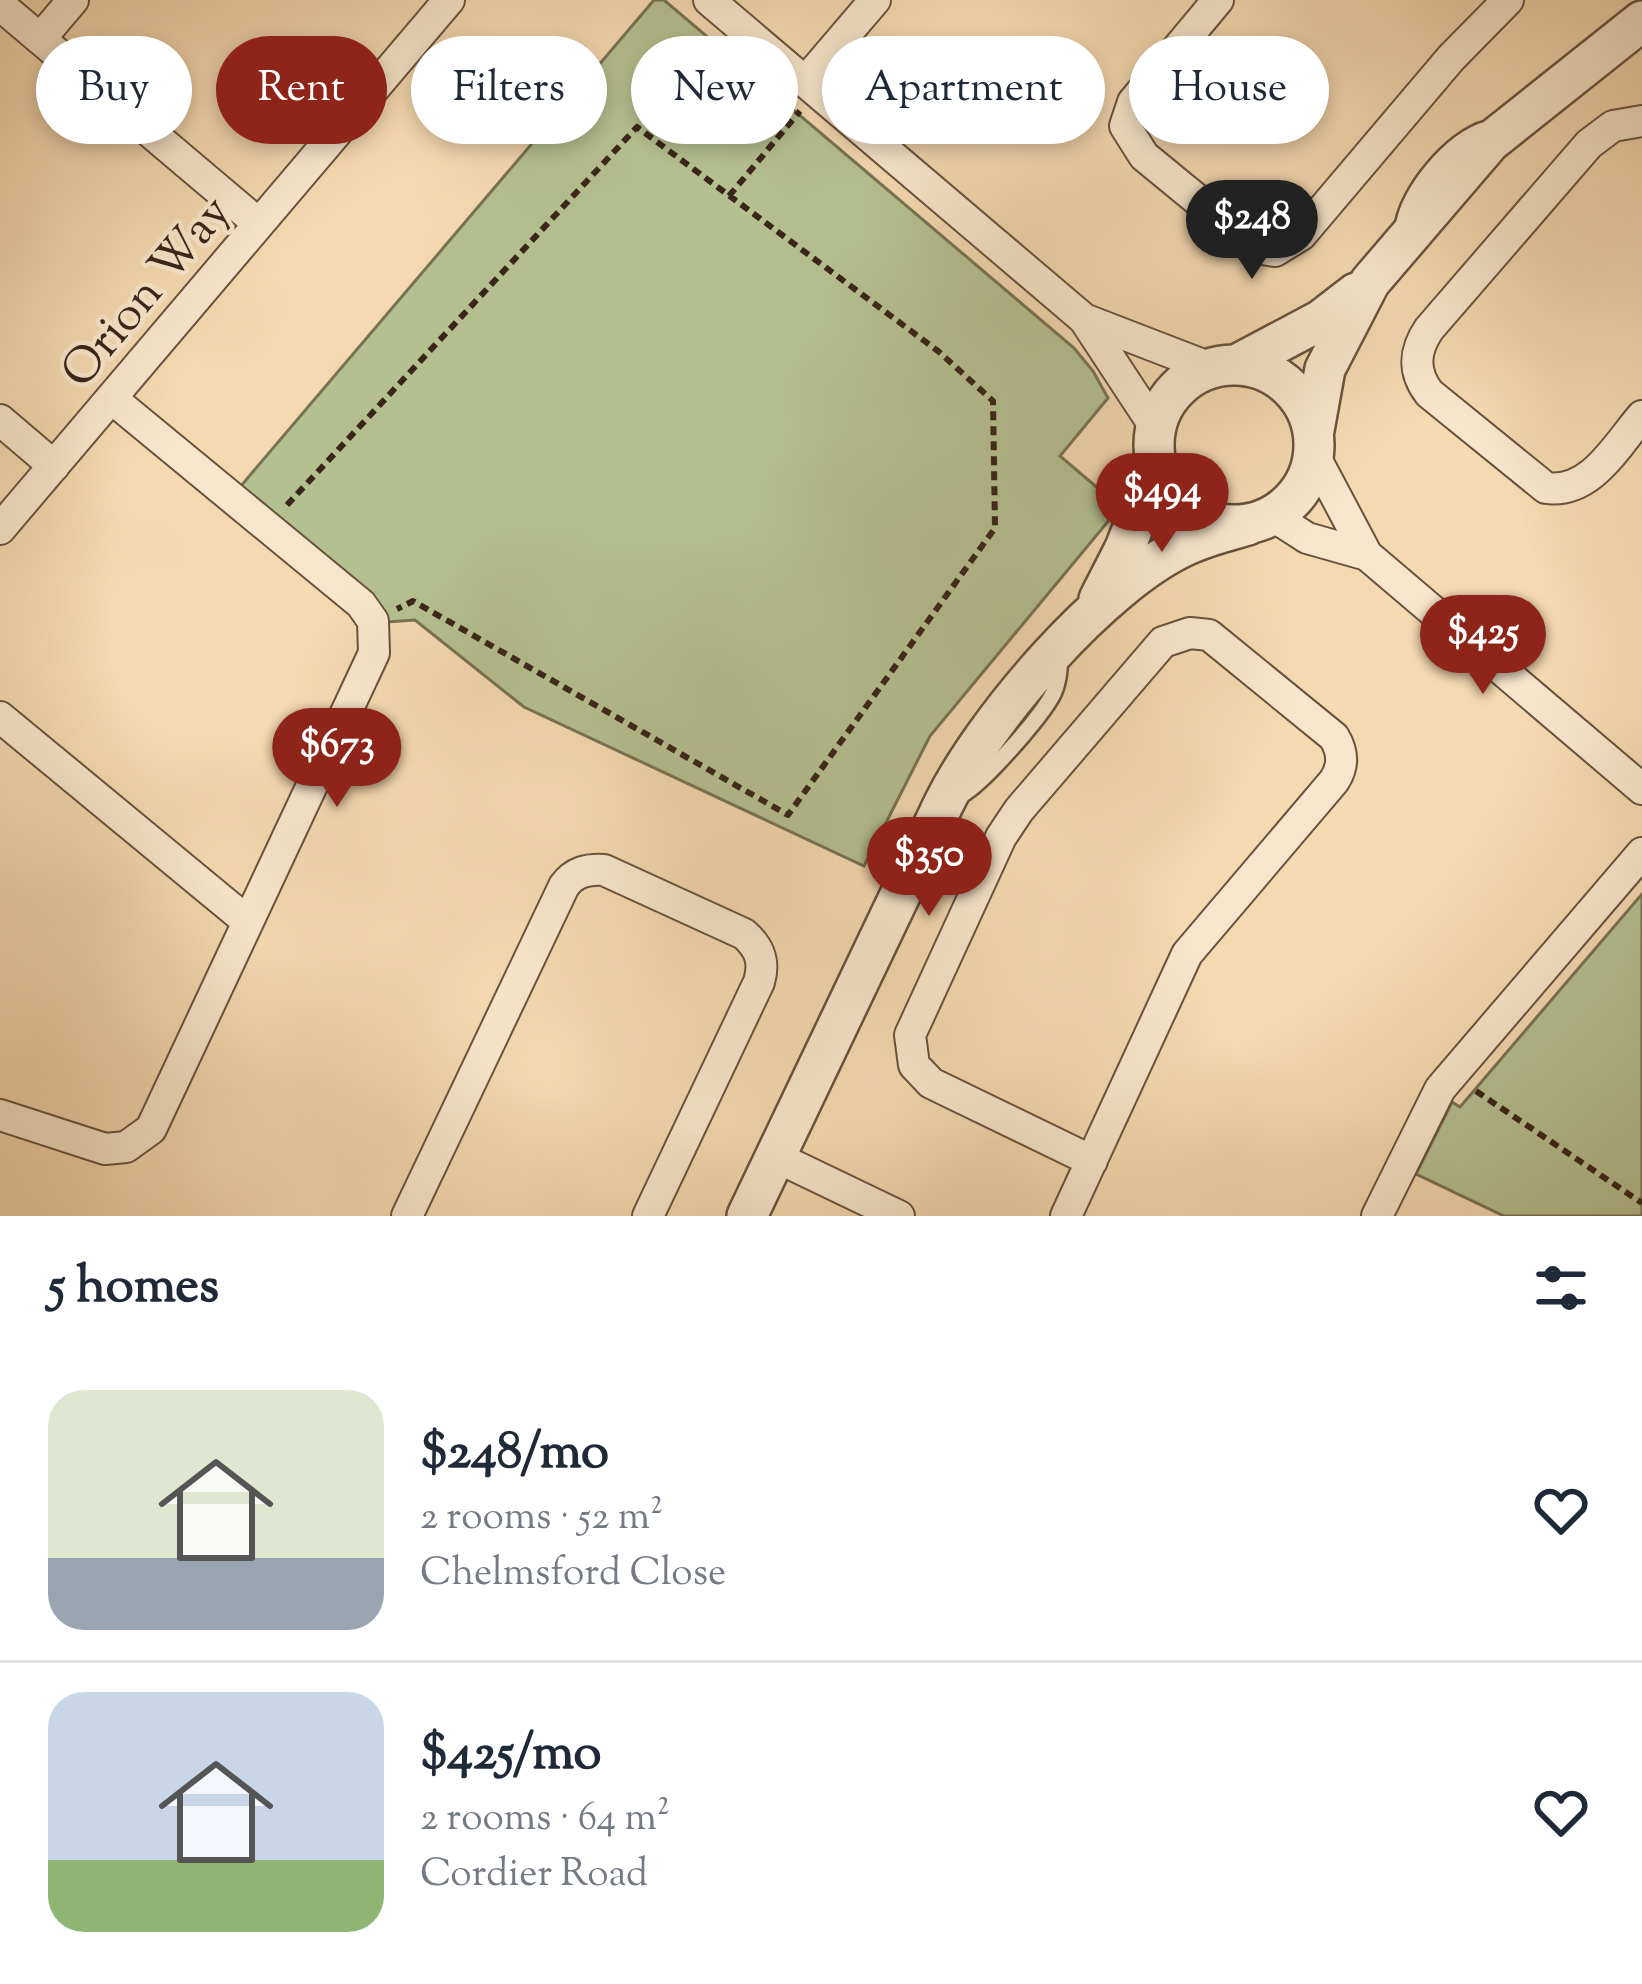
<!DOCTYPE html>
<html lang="en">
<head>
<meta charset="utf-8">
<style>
  :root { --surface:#fff; --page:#f2f2f3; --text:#1f2937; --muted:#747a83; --line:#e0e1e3; --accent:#8f2418 }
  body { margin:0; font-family:"Sorts Mill Goudy",serif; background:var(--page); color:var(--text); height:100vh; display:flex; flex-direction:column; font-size:45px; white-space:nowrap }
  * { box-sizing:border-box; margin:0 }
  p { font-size:39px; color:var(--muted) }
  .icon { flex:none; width:66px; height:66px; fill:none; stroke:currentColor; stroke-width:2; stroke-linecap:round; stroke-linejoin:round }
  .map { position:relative; height:1216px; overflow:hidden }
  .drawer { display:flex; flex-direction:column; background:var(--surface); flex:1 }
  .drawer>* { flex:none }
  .banner { position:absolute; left:36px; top:36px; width:1572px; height:108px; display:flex; gap:24px }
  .price { position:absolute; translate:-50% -102px; padding:0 27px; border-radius:42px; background:var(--accent); color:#fff; font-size:39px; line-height:78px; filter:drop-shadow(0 3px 6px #0008) }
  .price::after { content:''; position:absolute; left:50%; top:72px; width:36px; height:27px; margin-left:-18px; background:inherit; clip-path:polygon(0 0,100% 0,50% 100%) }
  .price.current { background:#222; color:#fff }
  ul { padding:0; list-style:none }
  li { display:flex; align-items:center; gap:36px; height:300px; padding:0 48px }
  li+li { border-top:3px solid var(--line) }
  li span { display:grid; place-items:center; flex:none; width:336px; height:240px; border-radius:36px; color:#555 }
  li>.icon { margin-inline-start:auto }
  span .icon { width:144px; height:144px; fill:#fffc; stroke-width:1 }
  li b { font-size:51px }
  h2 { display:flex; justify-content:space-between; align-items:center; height:144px; padding:0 48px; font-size:51px }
  .tag { padding:0 42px; border-radius:54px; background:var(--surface); box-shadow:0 6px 18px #0003; font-size:42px; line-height:108px }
  .tag.current { background:var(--accent); color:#fff }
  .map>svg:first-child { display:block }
  .green { fill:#b5c091; stroke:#777255; stroke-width:3 }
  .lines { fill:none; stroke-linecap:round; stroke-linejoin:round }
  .service-casing { stroke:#68523f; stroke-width:20 }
  .minor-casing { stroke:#68523f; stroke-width:34 }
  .tertiary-casing { stroke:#68523f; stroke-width:44 }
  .path { stroke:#392519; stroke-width:6; stroke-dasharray:9 6; stroke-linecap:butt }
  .service { stroke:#f8e6cc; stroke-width:15 }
  .minor { stroke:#f8e6cc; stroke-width:30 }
  .tertiary { stroke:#f8e6cc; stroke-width:39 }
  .labels { text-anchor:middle; stroke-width:9; stroke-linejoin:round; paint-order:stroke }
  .street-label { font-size:48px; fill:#392519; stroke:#f8e6cc }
</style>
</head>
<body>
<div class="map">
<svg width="1642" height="1216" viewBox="0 0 1642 1216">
  <rect width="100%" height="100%" fill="#f5d9b0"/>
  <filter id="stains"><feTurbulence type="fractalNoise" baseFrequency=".00167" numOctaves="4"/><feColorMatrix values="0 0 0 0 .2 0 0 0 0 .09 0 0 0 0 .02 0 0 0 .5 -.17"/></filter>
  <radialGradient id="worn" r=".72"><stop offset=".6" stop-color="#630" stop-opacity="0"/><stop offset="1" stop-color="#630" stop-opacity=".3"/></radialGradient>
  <path class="green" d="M654,0H664L1074,348L1093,371L1108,398L1060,456L1120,507L930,736L864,866L524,707L415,620L387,622L240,487Z
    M1642,894V1216H1504L1416,1174L1452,1102L1460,1107Z"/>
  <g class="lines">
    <g class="service-casing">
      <path id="service" d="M1403,229C1405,194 1453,137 1487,129
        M963,794C985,781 1041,717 1053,694C1059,682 1059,669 1060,656"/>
    </g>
    <g class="minor-casing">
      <path id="minor" d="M709,0L1084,319L1155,427
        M1218,0L1133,102L1125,126L1144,156L1256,248L1275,251L1301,235L1451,58L1508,0
        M0,5L259,224
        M40,39L73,0
        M805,82L875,0
        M1642,121L1613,126L1589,144L1429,329C1414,351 1413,372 1429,393L1546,488C1591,494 1616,446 1642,416
        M1084,319L1211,368
        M0,420L54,466
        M1314,455L1367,555L1642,789
        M1273,516L1307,538L1367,555
        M0,529L449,0
        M0,717L247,921
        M0,1115L105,1149L126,1147L151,1129L374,653L373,621L361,604L111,398
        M774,1156L899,1216
        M407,1216L564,886C574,872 587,869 604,870L744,934C760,948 765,962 759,982L648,1216
        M1066,1216L1187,954L1334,781C1344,766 1343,752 1334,737L1209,635L1190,633L1163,642L1019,810L1001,837L910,1035L914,1065L931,1083L1092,1161
        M1377,1216L1440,1089L1642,853"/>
    </g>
    <g class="tertiary-casing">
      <path id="tertiary" d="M1238,364L1321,320L1356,293
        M1154 445a80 80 0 1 1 160 0a80 80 0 1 1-160 0Z
        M1314,430L1325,369L1370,282L1490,142L1642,21
        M1099,599L1125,548L1157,467
        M747,1216L944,803C985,720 1102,583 1187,545C1206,536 1228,531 1248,525"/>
    </g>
    <path class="path" d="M729,196L800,111
      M287,505L637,127L938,351L993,401L995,528L788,815L413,601L397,609
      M1476,1091L1642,1203"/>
    <use href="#service" class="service"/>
    <use href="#minor" class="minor"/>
    <use href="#tertiary" class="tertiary"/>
  </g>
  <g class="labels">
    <g class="street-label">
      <text transform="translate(144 290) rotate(-50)" y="17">Orion Way</text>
    </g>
  </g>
  <rect width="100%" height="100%" filter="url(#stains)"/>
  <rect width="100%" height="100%" fill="url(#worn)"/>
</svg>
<b class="price current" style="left:1252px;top:282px">$248</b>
<b class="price" style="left:1162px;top:555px">$494</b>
<b class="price" style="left:1483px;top:697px">$425</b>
<b class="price" style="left:337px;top:810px">$673</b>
<b class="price" style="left:929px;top:919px">$350</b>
<div class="banner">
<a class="tag">Buy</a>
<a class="tag current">Rent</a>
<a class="tag">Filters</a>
<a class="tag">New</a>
<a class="tag">Apartment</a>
<a class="tag">House</a>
</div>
</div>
<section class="drawer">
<h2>5 homes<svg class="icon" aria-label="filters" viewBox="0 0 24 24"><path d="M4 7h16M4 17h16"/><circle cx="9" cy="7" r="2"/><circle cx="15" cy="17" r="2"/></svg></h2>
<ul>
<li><span style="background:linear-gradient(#dfe7d0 70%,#9aa5b1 0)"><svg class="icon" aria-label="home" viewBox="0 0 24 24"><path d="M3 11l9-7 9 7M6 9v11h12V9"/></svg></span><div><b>$248/mo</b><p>2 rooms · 52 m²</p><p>Chelmsford Close</p></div><svg class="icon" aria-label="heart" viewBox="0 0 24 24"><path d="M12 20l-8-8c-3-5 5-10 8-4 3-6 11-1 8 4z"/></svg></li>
<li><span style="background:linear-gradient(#c9d6e8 70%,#8fb573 0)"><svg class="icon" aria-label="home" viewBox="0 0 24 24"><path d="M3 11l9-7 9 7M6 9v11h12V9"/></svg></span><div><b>$425/mo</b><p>2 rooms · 64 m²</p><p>Cordier Road</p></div><svg class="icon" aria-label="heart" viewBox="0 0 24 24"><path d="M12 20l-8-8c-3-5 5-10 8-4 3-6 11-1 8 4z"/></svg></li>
</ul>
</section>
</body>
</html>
